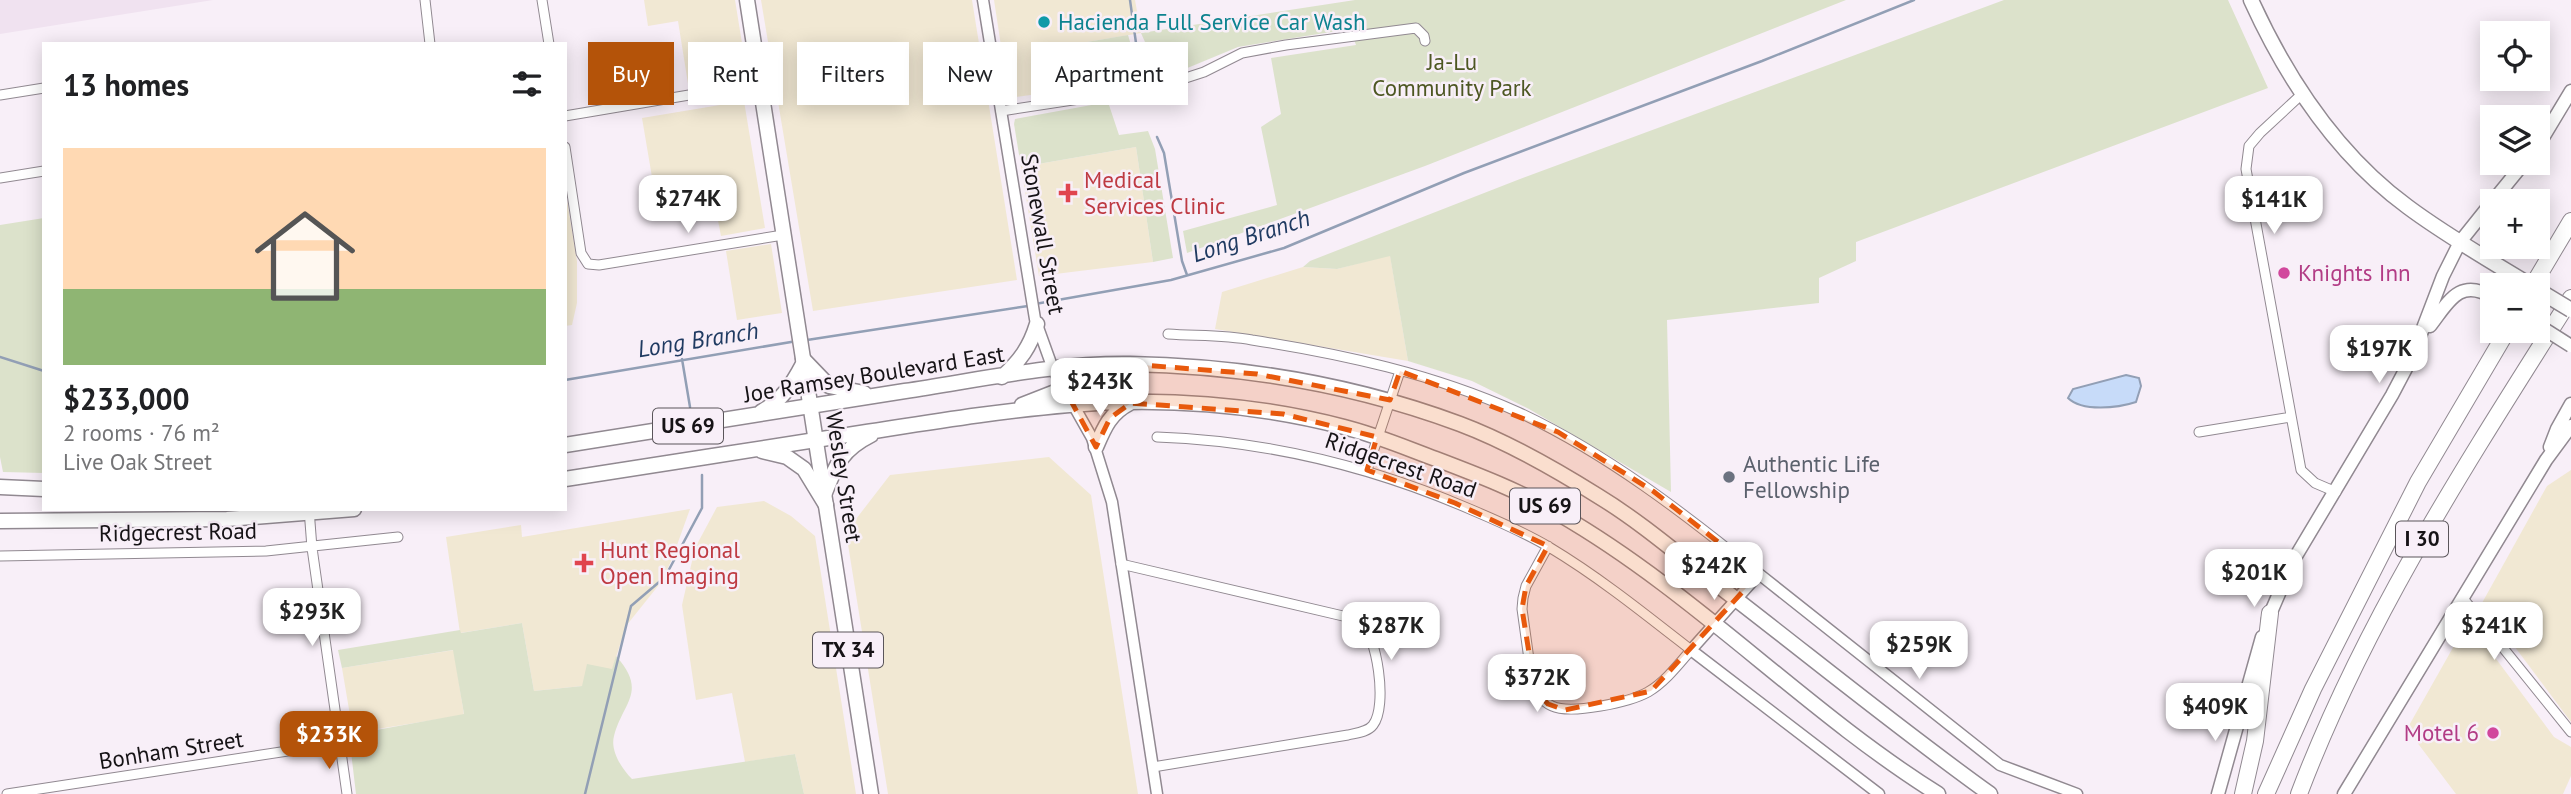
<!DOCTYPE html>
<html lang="en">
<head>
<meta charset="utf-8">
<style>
  :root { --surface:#fff; --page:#f6f6f6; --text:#202124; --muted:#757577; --line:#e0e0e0; --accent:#b45309 }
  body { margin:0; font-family:"PT Sans",sans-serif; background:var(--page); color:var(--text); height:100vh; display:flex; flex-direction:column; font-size:26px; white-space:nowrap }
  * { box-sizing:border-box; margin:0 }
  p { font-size:23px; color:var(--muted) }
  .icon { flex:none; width:38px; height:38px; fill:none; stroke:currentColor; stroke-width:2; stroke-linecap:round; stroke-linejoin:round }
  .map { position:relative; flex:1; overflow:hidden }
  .sheet { position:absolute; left:42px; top:42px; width:525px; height:469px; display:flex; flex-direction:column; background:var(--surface); border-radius:0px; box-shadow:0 4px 18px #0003 }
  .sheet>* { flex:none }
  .banner { position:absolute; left:588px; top:42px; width:665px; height:63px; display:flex; gap:14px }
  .fabs { position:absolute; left:2480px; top:21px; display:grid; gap:14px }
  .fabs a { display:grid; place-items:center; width:70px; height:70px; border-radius:0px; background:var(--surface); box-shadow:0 4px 18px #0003; font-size:35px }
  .price { position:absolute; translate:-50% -60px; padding:0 16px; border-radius:14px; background:#fff; color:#222; font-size:23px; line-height:46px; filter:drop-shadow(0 2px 4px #0008) }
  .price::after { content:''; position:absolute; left:50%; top:42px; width:21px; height:16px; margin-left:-10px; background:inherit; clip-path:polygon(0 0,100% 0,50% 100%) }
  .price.on { background:var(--accent); color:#fff }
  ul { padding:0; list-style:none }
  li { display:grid; align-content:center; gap:14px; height:371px; padding:0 21px }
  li+li { border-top:2px solid var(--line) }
  li span { display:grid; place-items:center; height:217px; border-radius:0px; color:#555 }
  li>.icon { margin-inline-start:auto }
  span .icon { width:126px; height:126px; fill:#fffc; stroke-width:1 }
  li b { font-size:30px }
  h2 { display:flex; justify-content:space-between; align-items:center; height:84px; padding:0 21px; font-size:30px }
  .tag { padding:0 24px; border-radius:0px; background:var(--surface); box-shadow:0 4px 18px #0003; font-size:24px; line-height:63px }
  .tag.on { background:var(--accent); color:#fff }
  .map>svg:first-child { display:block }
  .commercial { fill:#f1e8d3 }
  .built { fill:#f0e2f0 }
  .green { fill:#dce2cb }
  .water { fill:#c7dbf9; stroke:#929fb5; stroke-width:2 }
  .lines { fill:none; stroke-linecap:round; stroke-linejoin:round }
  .stream { stroke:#929fb5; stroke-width:2.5 }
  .minor-casing { stroke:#918991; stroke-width:11 }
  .tertiary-casing { stroke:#918991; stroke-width:13 }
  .secondary-casing { stroke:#918991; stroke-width:15 }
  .primary-casing { stroke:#918991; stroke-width:17 }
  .trunk-casing { stroke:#918991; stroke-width:17 }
  .motorway-casing { stroke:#918991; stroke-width:18 }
  .minor { stroke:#fff; stroke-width:9 }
  .tertiary { stroke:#fff; stroke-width:10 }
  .secondary { stroke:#fff; stroke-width:12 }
  .primary { stroke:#fff; stroke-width:14 }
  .trunk { stroke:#fff; stroke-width:14 }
  .motorway { stroke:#fff; stroke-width:16 }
  .secondary-bridge-casing { stroke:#918991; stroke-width:15; stroke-linecap:butt }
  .primary-bridge-casing { stroke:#918991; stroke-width:17; stroke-linecap:butt }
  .secondary-bridge { stroke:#fff; stroke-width:12 }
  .primary-bridge { stroke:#fff; stroke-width:14 }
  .marked { fill:#e8590c; fill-opacity:0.2; stroke:#e8590c; stroke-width:5; stroke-dasharray:14 9; stroke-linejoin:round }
  .culture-dot { fill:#0f9aa8; stroke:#f8eff8; stroke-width:2.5 }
  .health-dot { fill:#e0444e; stroke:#f8eff8; stroke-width:2.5 }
  .hotel-dot { fill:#d1479c; stroke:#f8eff8; stroke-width:2.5 }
  .worship-dot { fill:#6b7280; stroke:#f8eff8; stroke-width:2.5 }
  .labels { text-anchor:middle; stroke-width:5; stroke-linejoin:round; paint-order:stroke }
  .shield { fill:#f8eff8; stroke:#5a555a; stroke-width:2 }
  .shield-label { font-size:21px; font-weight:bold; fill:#161316 }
  .culture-label { font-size:23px; fill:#0d838f; stroke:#f8eff8; text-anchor:start }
  .park-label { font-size:23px; fill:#4d5722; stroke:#f8eff8 }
  .health-label { font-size:23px; fill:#be3a42; stroke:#f8eff8; text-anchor:start }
  .street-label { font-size:23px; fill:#161316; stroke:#f8eff8 }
  .hotel-label { font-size:23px; fill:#b23c85; stroke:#f8eff8; text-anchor:start }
  .worship-label { font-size:23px; fill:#5b616d; stroke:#f8eff8; text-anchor:start }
  .water-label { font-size:24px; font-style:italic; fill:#1f3a61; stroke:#f8eff8 }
</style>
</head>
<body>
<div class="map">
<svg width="2571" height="794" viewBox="0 0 2571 794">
  <rect width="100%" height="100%" fill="#f8eff8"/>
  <path class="commercial" d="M644,0H735L748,80L689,90L678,21L648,26Z
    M761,0H972L1017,280L813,311Z
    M994,0H1135L1141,33L1075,44L1081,88L1009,98Z
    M744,101L765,228L721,236L716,210L690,214L684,178L653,183L642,118Z
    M1136,147L1153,262L1039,276L1021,167Z
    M565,188L577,261V303L572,325L565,326Z
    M771,244L782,313L737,320L726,251Z
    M1390,255L1408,361L1215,329L1222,292L1303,267L1337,269Z
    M1049,457L1091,495L1138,794H888L846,532L890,475Z
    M2571,470V722L2482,603L2547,486Z
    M764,501L791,516L815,536L856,794H804L795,754L745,762L732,693L696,700L682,605L695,548L717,507Z
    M690,509L672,559L662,581L626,626L612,670L582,686L534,691L522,623L460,633L446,537L521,525L522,537Z
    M2468,621L2554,737L2571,747V776L2563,794H2456L2407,729Z
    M454,650L464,715L353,733L342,668Z"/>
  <path class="built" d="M0,0H213L0,34Z"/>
  <path class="green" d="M1355,0H1846L1425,166L1187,253L1183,231L1277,205L1261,127L1281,114L1271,58L1356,45L1350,29L1238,47L1185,69L1160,76L1141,33Z
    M2004,0H2228L2268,88L1856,242V261L1819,278V303L1667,320L1671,492L1529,409L1472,381L1408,361L1390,256L1337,269L1303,267L1310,261L1520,179Z
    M1128,35L1141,79L1081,88L1075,44Z
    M1108,102L1119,135L1148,131L1155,149L1173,258L1153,262L1136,147L1021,167L1014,124L1015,119Z
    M44,218V473L3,472L0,457V225Z
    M522,623L534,691L582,686L587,664L612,669L616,656C648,692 623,702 614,736C610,751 622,769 632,779L795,754L804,794H356L349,735L464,714L453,650L342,668L338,650L460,630L461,633Z"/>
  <path class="water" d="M2126,375L2139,378L2141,386L2136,402C2118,408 2082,412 2068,398L2073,389Z"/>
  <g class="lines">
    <path class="stream" d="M1130,0L1136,43L1149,78
      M1157,137L1164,153L1182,261L1187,275
      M1035,304L1171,280L1284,248L1464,173L1762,61L1914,0
      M807,340L1028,306
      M0,357L44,371
      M682,359L690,407
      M565,380L797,341
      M585,794L631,606L665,577L702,508V475"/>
    <g class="minor-casing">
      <path id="minor" d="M425,0L430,44
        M542,0L549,44
        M2302,94L2260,133L2249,146L2246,169L2301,470L2315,483L2336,492
        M0,95L44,88
        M1001,111L1158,87L1204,72L1242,53L1286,45L1416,28L1424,36L1425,41
        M565,116L760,83
        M565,147L581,253L588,264L599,265L783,235
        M0,178L44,171
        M1168,334C1196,336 1225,335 1252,340C1342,354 1434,374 1518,412C1606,453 1684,513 1759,574
        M2199,432L2291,417
        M1157,437C1268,441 1371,466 1472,510C1498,521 1524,532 1549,547C1599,577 1645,614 1691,650C1678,665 1665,682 1648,692C1630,702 1571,715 1552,706C1541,701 1536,692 1532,681L1522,609L1523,598L1526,586L1548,546
        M1367,470L1400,371
        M309,509L312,548L347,794
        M0,556L266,551L398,537
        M1121,564L1360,620C1377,635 1388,706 1373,725C1368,732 1356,733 1348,735L1153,767
        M2462,597L2571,732
        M7,794L340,743"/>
    </g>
    <g class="tertiary-casing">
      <path id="tertiary" d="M983,0L1035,319L1053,369L1092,438L1112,502L1157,794
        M1879,794L1691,650L1759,574L2000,765L2077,794"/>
    </g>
    <g class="secondary-casing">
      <path id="secondary" d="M2538,146L2571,91
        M2493,201L2524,163
        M2430,326C2448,303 2459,277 2492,297
        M2550,447L2557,429L2571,404
        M2268,619L2293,561L2392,395L2412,357L2443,276L2460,242L2492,202
        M2218,794L2262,637
        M2344,794L2546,460L2571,426"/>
    </g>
    <g class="primary-casing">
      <path id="primary" d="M747,0L871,794
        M2251,0C2287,79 2337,155 2408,207C2447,236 2489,260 2530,285"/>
    </g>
    <g class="trunk-casing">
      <path id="trunk" d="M803,359L829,386L864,393
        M1002,377C1020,361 1030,347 1037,324
        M1022,405L1114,369
        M761,412C782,400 792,385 803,364
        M565,445C679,427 792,409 905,391C979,380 1055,363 1130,364C1242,366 1355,385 1460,424C1508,442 1555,469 1598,496C1639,521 1674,551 1711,580C1804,651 1895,726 1990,794
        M1096,447C1104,428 1110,413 1130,403
        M762,451L787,457L804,469L826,505
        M565,479C661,464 758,449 854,434C926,423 997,411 1069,405C1160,397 1256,404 1344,427C1376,435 1406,448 1436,459C1478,475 1520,491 1559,514C1696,593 1805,711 1938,794
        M0,487L44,489
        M824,495C836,465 841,450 871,435
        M0,521L227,519L354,509"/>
    </g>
    <g class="motorway-casing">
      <path id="motorway" d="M2533,285L2571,221
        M2243,794L2255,741L2270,613
        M2266,794L2313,689L2418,482L2507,331
        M2299,794C2366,617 2470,458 2571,298"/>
    </g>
    <use href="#minor" class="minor"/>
    <use href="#tertiary" class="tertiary"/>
    <use href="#secondary" class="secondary"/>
    <use href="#primary" class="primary"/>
    <use href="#trunk" class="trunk"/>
    <use href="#motorway" class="motorway"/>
    <g class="secondary-bridge-casing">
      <path id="secondary-bridge" d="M2538,325L2571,346"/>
    </g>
    <g class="primary-bridge-casing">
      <path id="primary-bridge" d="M2538,290L2571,310"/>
    </g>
    <use href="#secondary-bridge" class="secondary-bridge"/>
    <use href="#primary-bridge" class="primary-bridge"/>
  </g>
  <path class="marked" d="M1129,364L1257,374L1390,400L1400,371L1558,432L1653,491L1759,574L1651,691L1565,710L1548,704L1535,690L1522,609L1526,586L1548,546L1455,503L1367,470L1377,437L1283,414L1131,403L1110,418L1096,447L1064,388Z"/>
  <circle class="culture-dot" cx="1044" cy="22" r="7"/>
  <g class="health-dot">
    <path d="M1064.5 182.5h7v7h7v7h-7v7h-7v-7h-7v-7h7z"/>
    <path d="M580.5 552.5h7v7h7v7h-7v7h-7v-7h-7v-7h7z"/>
  </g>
  <g class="hotel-dot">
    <circle cx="2284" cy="273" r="7"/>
    <circle cx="2493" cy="733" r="7"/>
  </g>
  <circle class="worship-dot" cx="1729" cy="477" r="7"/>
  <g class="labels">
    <g class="shield">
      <rect x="653" y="408.5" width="70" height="35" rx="5"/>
      <rect x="1510" y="488.5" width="70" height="35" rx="5"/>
      <rect x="2396" y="521.5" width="52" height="35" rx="5"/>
      <rect x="813" y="632.5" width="70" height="35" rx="5"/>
    </g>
    <g class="shield-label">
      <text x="688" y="433">US 69</text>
      <text x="1545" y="513">US 69</text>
      <text x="2422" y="546">I 30</text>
      <text x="848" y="657">TX 34</text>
    </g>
    <g class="culture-label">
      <text x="1058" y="30">Hacienda Full Service Car Wash</text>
    </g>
    <g class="park-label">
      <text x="1452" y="70">Ja-Lu<tspan x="1452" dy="26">Community Park</tspan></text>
    </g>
    <g class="health-label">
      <text x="1084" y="188">Medical<tspan x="1084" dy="26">Services Clinic</tspan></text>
      <text x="600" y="558">Hunt Regional<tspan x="600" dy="26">Open Imaging</tspan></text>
    </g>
    <g class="street-label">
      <text transform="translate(1043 234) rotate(80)" y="8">Stonewall Street</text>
      <text transform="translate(874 374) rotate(-9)" y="8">Joe Ramsey Boulevard East</text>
      <text transform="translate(1401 465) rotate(19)" y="8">Ridgecrest Road</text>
      <text transform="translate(844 477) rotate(81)" y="8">Wesley Street</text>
      <text transform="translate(178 532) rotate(-1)" y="8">Ridgecrest Road</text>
      <text transform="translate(171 750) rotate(-9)" y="8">Bonham Street</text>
    </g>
    <g class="hotel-label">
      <text x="2298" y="281">Knights Inn</text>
      <text x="2479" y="741" text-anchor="end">Motel 6</text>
    </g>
    <g class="worship-label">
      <text x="1743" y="472">Authentic Life<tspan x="1743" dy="26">Fellowship</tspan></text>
    </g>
    <g class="water-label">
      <text transform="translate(1251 236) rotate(-18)" y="8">Long Branch</text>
      <text transform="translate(698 340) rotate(-9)" y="8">Long Branch</text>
    </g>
  </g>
</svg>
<div class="fabs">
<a><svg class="icon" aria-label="locate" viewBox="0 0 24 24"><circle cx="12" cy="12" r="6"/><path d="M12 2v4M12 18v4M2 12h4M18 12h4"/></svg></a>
<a><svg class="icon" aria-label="layers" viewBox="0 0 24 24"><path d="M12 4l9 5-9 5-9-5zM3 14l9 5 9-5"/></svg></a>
<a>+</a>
<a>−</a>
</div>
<b class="price" style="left:688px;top:235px">$274K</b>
<b class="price" style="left:2274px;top:236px">$141K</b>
<b class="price" style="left:2379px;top:385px">$197K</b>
<b class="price" style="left:1100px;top:418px">$243K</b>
<b class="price" style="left:1714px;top:602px">$242K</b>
<b class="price" style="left:2254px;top:609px">$201K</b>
<b class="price" style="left:312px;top:648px">$293K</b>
<b class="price" style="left:1391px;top:662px">$287K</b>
<b class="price" style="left:2494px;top:662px">$241K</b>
<b class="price" style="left:1919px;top:681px">$259K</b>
<b class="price" style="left:1537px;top:714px">$372K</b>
<b class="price" style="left:2215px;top:743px">$409K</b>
<b class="price on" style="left:329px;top:771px">$233K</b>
<div class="banner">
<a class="tag on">Buy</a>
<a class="tag">Rent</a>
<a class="tag">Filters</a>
<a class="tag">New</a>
<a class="tag">Apartment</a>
</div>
<section class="sheet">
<h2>13 homes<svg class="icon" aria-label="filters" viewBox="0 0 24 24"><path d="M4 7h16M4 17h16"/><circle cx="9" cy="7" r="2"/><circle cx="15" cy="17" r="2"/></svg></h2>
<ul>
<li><span style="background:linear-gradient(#ffd9b3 65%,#8fb573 0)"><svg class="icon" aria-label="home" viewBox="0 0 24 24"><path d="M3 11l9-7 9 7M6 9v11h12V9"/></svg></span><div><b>$233,000</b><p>2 rooms · 76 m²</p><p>Live Oak Street</p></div></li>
</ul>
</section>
</div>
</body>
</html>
